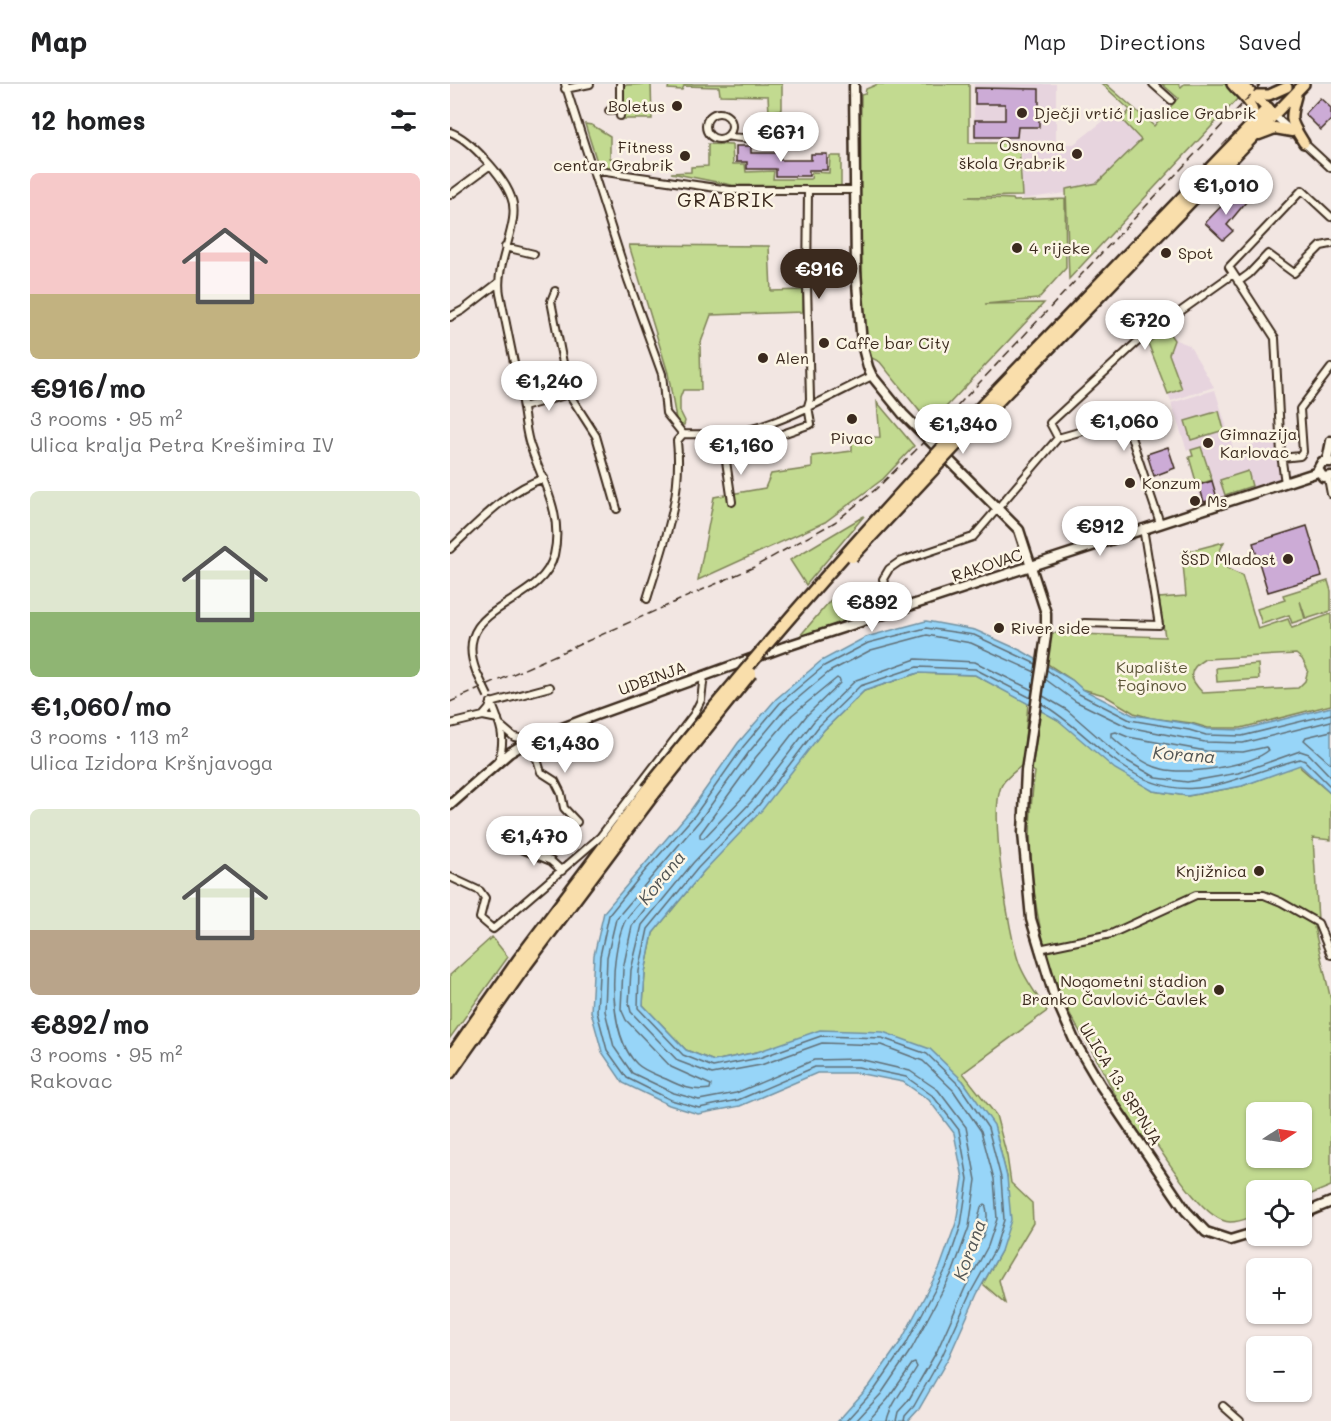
<!DOCTYPE html>
<html lang="en">
<head>
<meta charset="utf-8">
<style>
  :root { --surface:#fff; --page:#f6f6f6; --text:#202124; --muted:#757577; --line:#e0e0e0; --accent:#3b2a1e }
  body { margin:0; font-family:Mali,sans-serif; background:var(--page); color:var(--text); height:100vh; display:flex; flex-direction:column; font-size:22px; white-space:nowrap }
  * { box-sizing:border-box; margin:0 }
  p { font-size:20px; color:var(--muted) }
  .icon { flex:none; width:33px; height:33px; fill:none; stroke:currentColor; stroke-width:2; stroke-linecap:round; stroke-linejoin:round }
  .map { position:relative; flex:1; overflow:hidden }
  .side { display:flex; flex-direction:column; background:var(--surface); width:450px }
  .side>* { flex:none }
  .needle { width:39px; rotate:78deg }
  .buttons { position:absolute; left:796px; top:1018px; display:grid; gap:12px }
  .buttons a { display:grid; place-items:center; width:66px; height:66px; border-radius:9px; background:var(--surface); box-shadow:0 2px 4px #0004; font-size:30px }
  .price { position:absolute; translate:-50% -51px; padding:0 14px; border-radius:21px; background:#fff; color:#222; font-size:20px; line-height:39px; filter:drop-shadow(0 2px 3px #0008) }
  .price::after { content:''; position:absolute; left:50%; top:36px; width:18px; height:14px; margin-left:-9px; background:inherit; clip-path:polygon(0 0,100% 0,50% 100%) }
  .price.active { background:var(--accent); color:#fff }
  ul { padding:0; list-style:none }
  li { display:grid; align-content:center; gap:12px; height:318px; padding:0 30px }
  li span { display:grid; place-items:center; height:186px; border-radius:9px; color:#555 }
  li>.icon { margin-inline-start:auto }
  span .icon { width:108px; height:108px; fill:#fffc; stroke-width:1 }
  li b { font-size:26px }
  h2 { display:flex; justify-content:space-between; align-items:center; height:72px; padding:0 30px; font-size:26px }
  header { display:flex; align-items:center; gap:36px; box-sizing:border-box; height:84px; padding:0 30px; background:var(--surface); border-bottom:2px solid var(--line) }
  header strong { font-size:28px }
  nav { display:flex; gap:33px; margin-inline-start:auto; font-size:21px }
  main { display:flex; flex:1; min-height:0 }
  .map>svg:first-child { display:block }
  .built { fill:#e7d4de }
  .green { fill:#c2da90; stroke:#7e8257; stroke-width:1.5; fill-rule:evenodd }
  .water { fill:#97d5f8; stroke:#7291a1; stroke-width:1.5 }
  .lines { fill:none; stroke-linecap:round; stroke-linejoin:round }
  .shore { stroke:#606e75; stroke-width:1.5 }
  .building { fill:#ccabd6; stroke:#3b2a1e; stroke-width:1.5 }
  .street-casing { stroke:#3b2a1e; stroke-width:10 }
  .secondary-casing { stroke:#3b2a1e; stroke-width:13 }
  .primary-casing { stroke:#3b2a1e; stroke-width:14 }
  .highway-casing { stroke:#3b2a1e; stroke-width:15 }
  .street { stroke:#fcf5e5; stroke-width:6 }
  .secondary { stroke:#fcf5e5; stroke-width:8 }
  .primary { stroke:#f9deab; stroke-width:9 }
  .highway { stroke:#f9deab; stroke-width:10 }
  .rail { stroke:#3b2a1e; stroke-width:1.5; stroke-dasharray:9 4.5; stroke-linecap:butt }
  .street-bridge-casing { stroke:#3b2a1e; stroke-width:10; stroke-linecap:butt }
  .highway-bridge-casing { stroke:#3b2a1e; stroke-width:15; stroke-linecap:butt }
  .street-bridge { stroke:#fcf5e5; stroke-width:6 }
  .highway-bridge { stroke:#f9deab; stroke-width:10 }
  .poi-dot { fill:#3b2a1e; stroke:#fcf5e5; stroke-width:2 }
  .labels { text-anchor:middle; stroke-width:5; stroke-linejoin:round; paint-order:stroke }
  .poi-label { font-size:16px; fill:#3b2a1e; stroke:#fcf5e5; text-anchor:start }
  .street-label { font-size:16px; fill:#3b2a1e; stroke:#fcf5e5 }
  .park-label { font-size:16px; fill:#5d563a; stroke:#fcf5e5 }
  .water-label { font-size:18px; font-style:italic; fill:#525554; stroke:#fcf5e5 }
  .quarter-label { font-size:20px; letter-spacing:1.5px; fill:#3b2a1e; stroke:#fcf5e5 }
</style>
</head>
<body>
<header>
<strong>Map</strong>
<nav><a>Map</a><a>Directions</a><a>Saved</a></nav>
</header>
<main>
<section class="side">
<h2>12 homes<svg class="icon" aria-label="filters" viewBox="0 0 24 24"><path d="M4 7h16M4 17h16"/><circle cx="9" cy="7" r="2"/><circle cx="15" cy="17" r="2"/></svg></h2>
<ul>
<li><span style="background:linear-gradient(#f6c9c9 65%,#c2b280 0)"><svg class="icon" aria-label="home" viewBox="0 0 24 24"><path d="M3 11l9-7 9 7M6 9v11h12V9"/></svg></span><div><b>€916/mo</b><p>3 rooms · 95 m²</p><p>Ulica kralja Petra Krešimira IV</p></div></li>
<li><span style="background:linear-gradient(#dfe7d0 65%,#8fb573 0)"><svg class="icon" aria-label="home" viewBox="0 0 24 24"><path d="M3 11l9-7 9 7M6 9v11h12V9"/></svg></span><div><b>€1,060/mo</b><p>3 rooms · 113 m²</p><p>Ulica Izidora Kršnjavoga</p></div></li>
<li><span style="background:linear-gradient(#dfe7d0 65%,#b9a48a 0)"><svg class="icon" aria-label="home" viewBox="0 0 24 24"><path d="M3 11l9-7 9 7M6 9v11h12V9"/></svg></span><div><b>€892/mo</b><p>3 rooms · 95 m²</p><p>Rakovac</p></div></li>
</ul>
</section>
<div class="map">
<svg width="881" height="1337" viewBox="0 0 881 1337">
  <rect width="100%" height="100%" fill="#f2e6e2"/>
  <filter id="ink" filterUnits="userSpaceOnUse"><feTurbulence type="fractalNoise" baseFrequency=".0167" numOctaves="2"/><feDisplacementMap in="SourceGraphic" scale="12" xChannelSelector="R" yChannelSelector="G"/><feConvolveMatrix kernelMatrix="1 2 1 2 8 2 1 2 1" color-interpolation-filters="sRGB"/></filter>
  <g filter="url(#ink)">
    <path class="built" d="M524,0H606V57L524,56Z
      M665,28L692,59L652,104L572,115V59L624,60Z
      M718,245L726,256L739,261L764,303L721,317L698,259Z
      M765,306L784,367L826,353L827,376L832,393L752,419L738,374L743,372L741,366H737L721,319Z"/>
    <path class="green" d="M201,0L202,35H173V1Z
      M219,0H332V25L319,28L318,12L270,11L269,3L234,2L232,6L218,5Z
      M428,0H519V59H569L572,112L515,113L563,115L564,117L615,115L616,184L588,215L535,220L594,219L480,340L430,278L414,270L410,105L411,11L415,10L416,5Z
      M652,0H656L704,42L728,14L712,0H728L731,3L734,0H775L789,13L619,195L616,105L647,99L691,56L672,36L680,26Z
      M135,40L142,41L160,52V74L169,75V87L149,84Z
      M258,60L282,61L283,80H295L296,88L324,87L323,95H361L362,88L379,89L380,72H391V102L282,101L221,89L241,88V83L258,82Z
      M179,161L319,162L321,207L353,206V228L261,231L250,261L251,306H233L230,314V327L235,337L234,341H228L226,335L218,289Z
      M717,246L724,256L719,270L732,305L718,310L698,259Z
      M427,318L464,362L433,395L375,438L248,496L264,413L315,404L321,390L362,384V372L402,367V354L430,353Z
      M769,327L774,346L741,356L735,337Z
      M751,363L762,396L747,401L739,373L743,372L741,366Z
      M798,387L802,402L775,411L770,396Z
      M414,432L356,501L340,476Z
      M774,458L768,471C772,483 780,487 792,491L808,545L838,535L842,544L881,530V621L791,644H758L741,639L701,634L684,629L654,611L632,605L622,596L596,579L600,549L715,553L709,514L736,512L732,469ZM846,570L852,575L858,586L855,597L848,604L753,609C739,595 736,586 755,575Z
      M878,497L881,507V527L856,535L850,517L855,535L842,539L839,531L812,540L807,525L835,516L833,511Z
      M385,511L389,522L393,520L399,536L349,553Z
      M808,580L809,595L767,598L766,584Z
      M468,589L525,591L578,619L573,680C567,686 558,692 553,699C537,722 559,851 569,879C575,896 588,912 597,927L513,989L546,1031L557,1072L561,1099L582,1119L583,1139L549,1196L555,1219L533,1200L551,1167L557,1093L544,1042L513,997L307,968L264,977L236,966L193,921L195,888L203,849L253,788L374,646L414,607Z
      M589,625L608,636L703,707L738,712L792,702L850,680L851,684L881,710V756L863,754L868,836L864,843L881,916V1102L852,1114V1107H807V1131C798,1134 790,1138 780,1138C753,1137 715,1072 700,1051L690,1054C673,1028 661,1002 646,974C637,958 626,943 618,926C584,854 573,766 585,688L581,685ZM807,1029H852V1074H807Z
      M42,853L58,873L0,954V891Z"/>
    <path class="water" d="M476,537L525,546L572,567L622,596L632,605L683,631L741,640L757,645L791,646L881,623V710L850,681L792,702L737,712L703,707L665,685L608,636L525,591L468,589L414,607L374,646L312,726L253,788L203,849L195,888L193,921L236,966L264,977L307,968L370,946L433,948L480,965L513,997L544,1041L557,1093L561,1136L551,1167L527,1210L499,1273L469,1325L458,1337H388L420,1301L451,1257L490,1183L506,1139L513,1094L504,1049L479,1016L453,998L407,989H367L290,1022L248,1030L219,1021L173,999L152,968L141,928L144,871L154,828L240,727L288,659L326,615L371,577L416,553Z"/>
    <g class="lines">
      <path class="shore" d="M597,586L629,610L680,636L739,646L756,651L792,652L881,630
        M387,594L390,596V599L357,631L295,711L254,754H250V750L306,673L342,631Z
        M595,595L625,617L678,643L755,658L793,659L881,637
        M593,612L617,626L672,674L707,694L737,698L788,689L850,667L859,670L881,693
        M592,620C620,636 641,660 668,679C736,729 781,693 850,675L855,677L881,703
        M881,647L856,653L854,656L881,680
        M666,648L678,653L756,667L793,668L816,663L819,666C801,682 736,691 712,685C694,681 675,665 662,653V649Z
        M222,784L223,788L182,842L173,885L171,925L176,936L221,983L261,1001L260,1005C244,1008 230,1002 216,995C207,991 194,987 187,980C158,952 159,874 174,839C179,829 190,819 197,810C204,802 212,787 222,784Z
        M535,1120C540,1132 535,1157 524,1165L522,1161L531,1123Z
        M396,1337L425,1305L456,1260L496,1185L511,1141L518,1095L509,1046L483,1012L456,993L408,983H365L288,1016L249,1024L221,1016L177,994L157,966L147,928L150,872L159,831L194,788L245,731L293,663L330,619L374,582L418,559L476,544L524,551L586,580
        M406,1337L431,1310L462,1264L503,1187L519,1143L526,1096L516,1043L488,1006L460,987L409,975L364,976L286,1009L249,1016L224,1009L182,989L164,963L155,927L157,873L166,835L250,736L299,668L335,625L379,588L421,566L477,551L521,559L585,588
        M418,1337L438,1315L462,1280L465,1279L467,1283C459,1297 438,1324 437,1337
        M446,1337L448,1328L458,1317L487,1267L515,1204L538,1162L547,1135L544,1095L531,1047L503,1006L473,977L431,961L372,959L311,981L262,990L228,977L181,928L179,920L181,886L192,841L243,779L302,717L364,637L406,596L466,575L525,578L582,606
        M454,1337L455,1332L464,1322L493,1270L521,1208L545,1165L554,1136L551,1094L538,1044L509,1001L477,970L432,954L371,952L309,974L263,983L233,971L188,924L189,887L198,845L248,784L308,722L369,642L410,602L467,583L525,585L581,614"/>
    </g>
    <path class="building" d="M525,4L589,5V43H568L567,53H525V36H555V20H525Z
      M870,14L881,24V36L871,46L855,30Z
      M286,62H301V69H330V76H361V70H377V86H359V92H326V85H297V78H286Z
      M785,108L796,118L777,141L783,147L773,156L755,139Z
      M718,363L725,384L704,392L697,370Z
      M762,397L767,414L754,418L749,401Z
      M857,442L872,492L818,508L803,459Z"/>
    <g class="lines">
      <g class="street-casing">
        <path id="street" d="M115,0L178,196L212,290L216,329L233,350
          M703,0L721,16
          M115,5L140,0
          M159,27L170,26
          M256 42a13 13 0 1 1 26 0a13 13 0 1 1-26 0Z
          M824,31L839,45
          M170,32V0
          M0,48C20,55 54,93 61,113C72,138 44,179 50,210C57,245 64,279 71,313C74,328 75,343 79,358C91,396 114,429 104,471C91,524 0,519 26,587
          M277,52C296,57 318,51 335,59L336,32
          M853,58L881,84
          M142,86L280,106H404
          M0,111L39,82
          M55,163L84,170
          M788,198L799,190L818,170L844,189L871,162L881,160
          M105,207L101,217L119,310L146,352L167,425
          M0,233L13,226L48,199
          M73,323L119,310
          M233,350C255,350 277,352 298,346C339,336 384,310 422,292
          M272,351L275,370L361,340L358,322L360,315L357,201L358,106
          M608,354L600,339L686,259L783,190
          M284,369L317,370
          M275,370L282,418
          M832,374L850,372L853,368L850,325L881,284
          M878,394L881,410
          M835,399L831,370L825,254L779,183L852,106L881,133
          M0,465C29,438 55,408 94,394
          M197,515C213,462 233,413 227,357L233,350
          M442,528L433,495L439,485L449,478L523,453L608,354L675,335L710,439
          M634,539L709,541L693,444
          M41,618C50,639 57,655 48,677
          M33,632L39,625L41,619L100,603
          M0,640L33,632L48,635
          M51,642L64,653L81,656L91,688L105,697L111,709L114,724L127,738
          M53,764L57,759L101,777L112,787
          M0,793L30,807L35,814L30,834L43,845L48,841L150,753L244,630L251,616L254,591
          M589,865L661,850L746,811H814L831,818L868,839L881,871
          M773,1322L790,1337"/>
      </g>
      <g class="secondary-casing">
        <path id="secondary" d="M404,2L406,187L412,260L418,283L422,292L453,330L569,446L596,529V552L576,687L573,749L581,835L603,908L625,958L651,1002L736,1127L756,1148L780,1156L807,1148
          M877,377L881,357
          M881,378H872L868,385L873,393L881,392
          M0,721L59,669L81,656L146,631L334,563L868,388
          M852,1130L881,1118"/>
      </g>
      <g class="primary-casing">
        <path id="primary" d="M782,0C793,13 810,23 801,42
          M792,0L824,31L854,0
          M804,11H819L837,3
          M846,12C839,37 840,36 854,59"/>
      </g>
      <g class="highway-casing">
        <path id="highway" d="M809,50L825,44L842,47
          M503,352L818,24
          M510,357L824,31
          M0,973L68,876L197,705
          M0,989L76,881L204,710"/>
      </g>
      <use href="#street" class="street"/>
      <use href="#secondary" class="secondary"/>
      <use href="#primary" class="primary"/>
      <use href="#highway" class="highway"/>
      <path class="rail" d="M0,618L304,483L385,438L426,405L465,367L811,0"/>
      <g class="street-bridge-casing">
        <path id="street-bridge" d="M26,587L38,612"/>
      </g>
      <g class="highway-bridge-casing">
        <path id="highway-bridge" d="M402,473L510,357
          M197,705C295,583 397,466 503,352
          M204,710L301,589"/>
      </g>
      <use href="#street-bridge" class="street-bridge"/>
      <use href="#highway-bridge" class="highway-bridge"/>
    </g>
  </g>
  <g class="poi-dot">
    <circle cx="227" cy="22" r="6"/>
    <circle cx="572" cy="29" r="6"/>
    <circle cx="627" cy="70" r="6"/>
    <circle cx="235" cy="72" r="6"/>
    <circle cx="567" cy="164" r="6"/>
    <circle cx="716" cy="169" r="6"/>
    <circle cx="374" cy="259" r="6"/>
    <circle cx="313" cy="274" r="6"/>
    <circle cx="402" cy="335" r="6"/>
    <circle cx="758" cy="359" r="6"/>
    <circle cx="680" cy="399" r="6"/>
    <circle cx="745" cy="417" r="6"/>
    <circle cx="838" cy="475" r="6"/>
    <circle cx="549" cy="544" r="6"/>
    <circle cx="809" cy="787" r="6"/>
    <circle cx="769" cy="906" r="6"/>
  </g>
  <g class="labels">
    <g class="poi-label">
      <text x="215" y="28" text-anchor="end">Boletus</text>
      <text x="584" y="35">Dječji vrtić i jaslice Grabrik</text>
      <text x="615" y="67" text-anchor="end">Osnovna<tspan x="615" dy="18">škola Grabrik</tspan></text>
      <text x="223" y="69" text-anchor="end">Fitness<tspan x="223" dy="18">centar Grabrik</tspan></text>
      <text x="579" y="170">4 rijeke</text>
      <text x="728" y="175">Spot</text>
      <text x="386" y="265">Caffe bar City</text>
      <text x="325" y="280">Alen</text>
      <text x="770" y="356">Gimnazija<tspan x="770" dy="18">Karlovac</tspan></text>
      <text x="402" y="360" text-anchor="middle">Pivac</text>
      <text x="692" y="405">Konzum</text>
      <text x="757" y="423">Ms</text>
      <text x="826" y="481" text-anchor="end">ŠSD Mladost</text>
      <text x="561" y="550">River side</text>
      <text x="797" y="793" text-anchor="end">Knjižnica</text>
      <text x="757" y="903" text-anchor="end">Nogometni stadion<tspan x="757" dy="18">Branko Čavlović-Čavlek</tspan></text>
    </g>
    <g class="street-label">
      <text transform="translate(537 481) rotate(-18)" y="6">RAKOVAC</text>
      <text transform="translate(202 594) rotate(-20)" y="6">UDBINJA</text>
      <text transform="translate(671 1000) rotate(58)" y="6">ULICA 13. SRPNJA</text>
    </g>
    <g class="park-label">
      <text x="702" y="589">Kupalište<tspan x="702" dy="18">Foginovo</tspan></text>
    </g>
    <g class="water-label">
      <text transform="translate(734 671) rotate(4)" y="6">Korana</text>
      <text transform="translate(212 794) rotate(-51)" y="6">Korana</text>
      <text transform="translate(520 1166) rotate(-70)" y="6">Korana</text>
    </g>
    <g class="quarter-label">
      <text x="276" y="123">GRABRIK</text>
    </g>
  </g>
</svg>
<div class="buttons">
<a><svg class="needle" viewBox="-14 -14 28 28"><path d="M0-13l5 13h-10z" fill="#e53935"/><path d="M0 13l5-13h-10z" fill="#757577"/></svg></a>
<a><svg class="icon" aria-label="locate" viewBox="0 0 24 24"><circle cx="12" cy="12" r="6"/><path d="M12 2v4M12 18v4M2 12h4M18 12h4"/></svg></a>
<a>+</a>
<a>−</a>
</div>
<b class="price" style="left:331px;top:79px">€671</b>
<b class="price" style="left:776px;top:132px">€1,010</b>
<b class="price active" style="left:369px;top:216px">€916</b>
<b class="price" style="left:695px;top:267px">€720</b>
<b class="price" style="left:99px;top:328px">€1,240</b>
<b class="price" style="left:674px;top:368px">€1,060</b>
<b class="price" style="left:513px;top:371px">€1,340</b>
<b class="price" style="left:291px;top:392px">€1,160</b>
<b class="price" style="left:650px;top:473px">€912</b>
<b class="price" style="left:422px;top:549px">€892</b>
<b class="price" style="left:115px;top:690px">€1,430</b>
<b class="price" style="left:84px;top:783px">€1,470</b>
</div>
</main>
</body>
</html>
